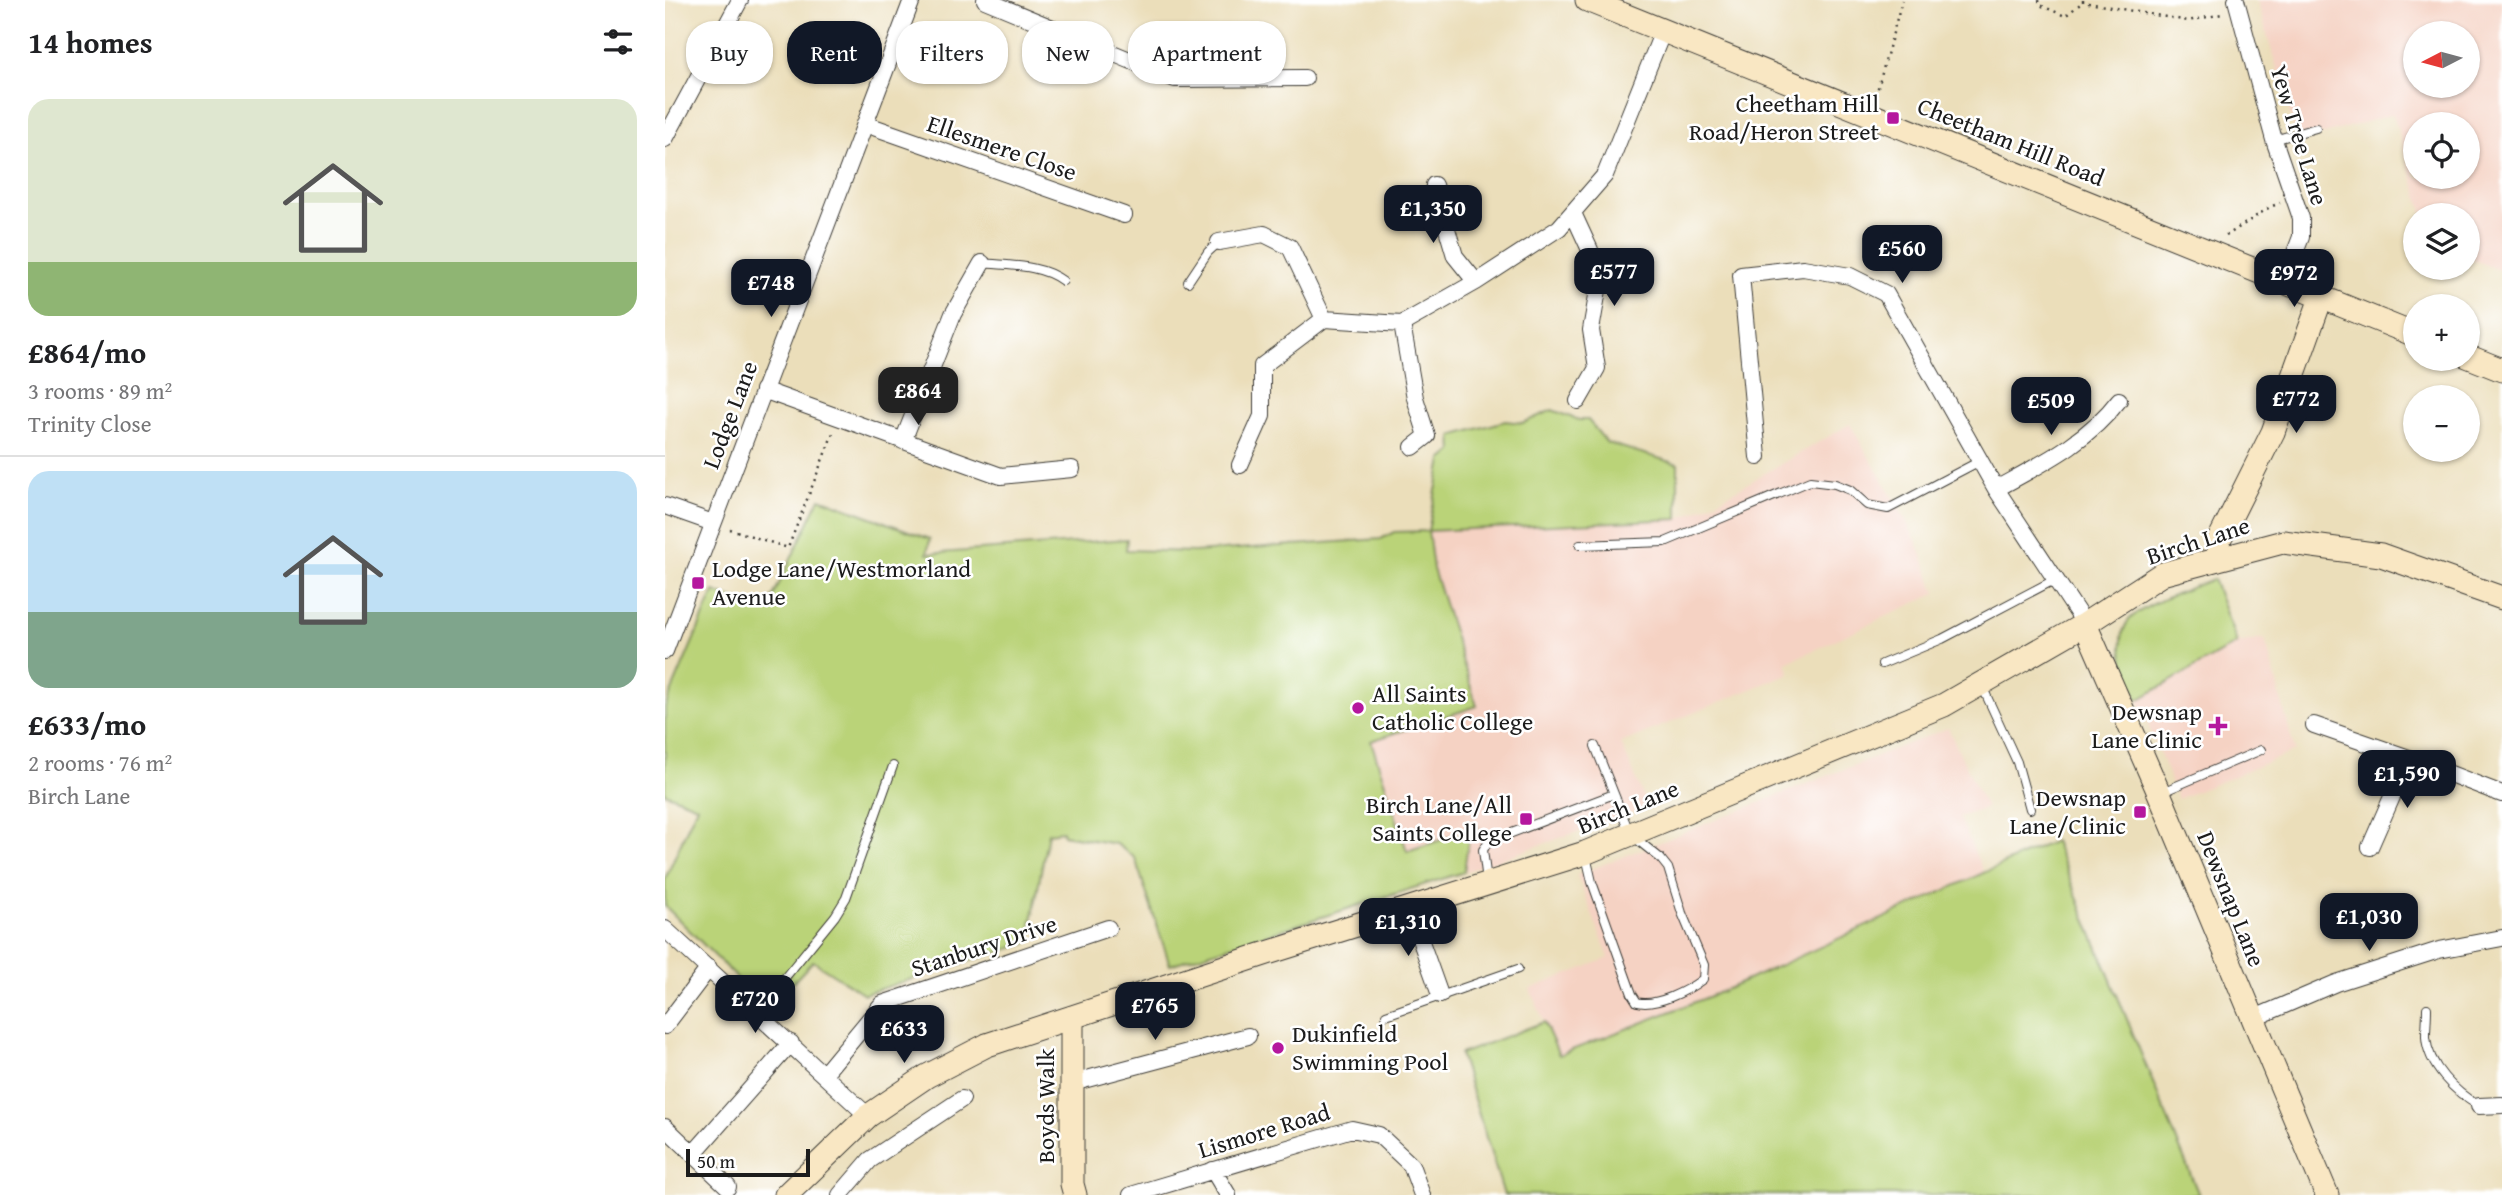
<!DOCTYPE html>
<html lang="en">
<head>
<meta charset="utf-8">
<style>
  :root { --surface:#fff; --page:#f6f6f6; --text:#202124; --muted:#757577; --line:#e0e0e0; --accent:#111827 }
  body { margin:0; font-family:"Gentium Book Plus",serif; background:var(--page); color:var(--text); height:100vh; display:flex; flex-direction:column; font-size:26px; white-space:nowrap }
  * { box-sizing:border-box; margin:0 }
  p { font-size:23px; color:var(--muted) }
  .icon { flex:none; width:38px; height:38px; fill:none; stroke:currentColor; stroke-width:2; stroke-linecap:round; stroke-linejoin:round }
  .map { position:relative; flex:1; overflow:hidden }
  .panel { display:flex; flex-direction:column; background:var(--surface); width:665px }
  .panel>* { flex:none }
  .hud { position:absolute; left:21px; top:21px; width:665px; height:63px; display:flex; gap:14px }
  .needle { width:46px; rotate:264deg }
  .controls { position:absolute; left:1738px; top:21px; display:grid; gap:14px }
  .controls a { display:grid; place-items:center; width:77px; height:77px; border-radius:50%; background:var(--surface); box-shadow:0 2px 5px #0004; font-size:35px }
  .scale { position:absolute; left:21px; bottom:18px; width:124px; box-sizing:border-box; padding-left:7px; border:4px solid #1c1c1c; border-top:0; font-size:19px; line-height:24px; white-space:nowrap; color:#1c1c1c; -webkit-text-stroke:5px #fff; paint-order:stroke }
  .price { position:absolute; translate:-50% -60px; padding:0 16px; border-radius:14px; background:var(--accent); color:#fff; font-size:23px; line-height:46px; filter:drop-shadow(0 2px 4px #0008) }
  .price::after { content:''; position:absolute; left:50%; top:42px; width:21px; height:16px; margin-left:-10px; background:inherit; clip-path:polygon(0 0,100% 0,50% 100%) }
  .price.current { background:#222; color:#fff }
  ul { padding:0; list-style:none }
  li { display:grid; align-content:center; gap:14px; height:371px; padding:0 28px }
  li+li { border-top:2px solid var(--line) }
  li span { display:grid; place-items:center; height:217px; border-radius:21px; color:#555 }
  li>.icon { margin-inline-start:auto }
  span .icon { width:126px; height:126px; fill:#fffc; stroke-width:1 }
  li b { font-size:30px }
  h2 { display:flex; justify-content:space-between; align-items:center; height:84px; padding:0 28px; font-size:30px }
  .pill { padding:0 24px; border-radius:28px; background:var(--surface); box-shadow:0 2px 5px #0004; font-size:24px; line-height:63px }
  .pill.current { background:var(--accent); color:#fff }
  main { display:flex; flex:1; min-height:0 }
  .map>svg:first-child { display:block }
  .built { fill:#f5d2c3; fill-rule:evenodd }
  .green { fill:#bad378; stroke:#6b784a; stroke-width:2 }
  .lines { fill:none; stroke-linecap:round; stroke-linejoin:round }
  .lane-casing { stroke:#3b3934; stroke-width:10 }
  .street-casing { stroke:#3b3934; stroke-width:18 }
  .secondary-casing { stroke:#3b3934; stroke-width:25 }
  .path { stroke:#3b3934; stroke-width:2.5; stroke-dasharray:2 5; stroke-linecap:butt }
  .lane { stroke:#fff; stroke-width:8 }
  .street { stroke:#fff; stroke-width:16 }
  .secondary { stroke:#f9e7c3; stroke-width:23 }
  .poi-dot { fill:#b5179e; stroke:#fff; stroke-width:2.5 }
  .labels { text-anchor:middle; stroke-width:5; stroke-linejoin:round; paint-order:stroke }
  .poi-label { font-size:24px; fill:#1c1c1c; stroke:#fff; text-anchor:end }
  .street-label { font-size:24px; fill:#1c1c1c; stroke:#fff }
</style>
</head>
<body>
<main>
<section class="panel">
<h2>14 homes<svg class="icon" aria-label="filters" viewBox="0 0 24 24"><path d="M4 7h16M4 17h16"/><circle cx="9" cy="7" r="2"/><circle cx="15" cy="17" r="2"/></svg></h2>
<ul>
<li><span style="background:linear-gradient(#dfe7d0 75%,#8fb573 0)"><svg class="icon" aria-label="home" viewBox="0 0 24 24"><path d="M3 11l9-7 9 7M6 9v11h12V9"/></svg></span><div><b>£864/mo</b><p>3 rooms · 89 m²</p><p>Trinity Close</p></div></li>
<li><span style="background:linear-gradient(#bfe0f5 65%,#7fa58c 0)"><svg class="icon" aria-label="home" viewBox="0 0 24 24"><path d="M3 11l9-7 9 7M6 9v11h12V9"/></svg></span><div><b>£633/mo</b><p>2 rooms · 76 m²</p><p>Birch Lane</p></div></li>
</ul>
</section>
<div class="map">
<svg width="1837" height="1195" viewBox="0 0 1837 1195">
  <rect width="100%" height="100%" fill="#fff"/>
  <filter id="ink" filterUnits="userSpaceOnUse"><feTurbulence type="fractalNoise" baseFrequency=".0143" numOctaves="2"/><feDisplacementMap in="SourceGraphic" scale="14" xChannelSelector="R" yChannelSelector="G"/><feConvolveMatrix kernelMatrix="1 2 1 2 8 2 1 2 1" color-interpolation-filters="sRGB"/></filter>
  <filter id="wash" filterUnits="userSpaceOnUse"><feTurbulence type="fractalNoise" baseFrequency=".00686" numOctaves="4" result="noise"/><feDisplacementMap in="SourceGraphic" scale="28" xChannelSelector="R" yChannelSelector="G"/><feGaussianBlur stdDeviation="1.57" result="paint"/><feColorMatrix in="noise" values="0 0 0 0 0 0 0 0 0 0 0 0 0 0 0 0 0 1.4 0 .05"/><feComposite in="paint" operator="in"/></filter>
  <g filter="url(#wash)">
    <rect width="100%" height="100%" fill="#ebdeba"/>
    <path class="built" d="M1592,0H1837V271L1803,258L1802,215H1759L1728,114L1633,142ZM1750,33H1802V86H1750ZM1750,124H1802V177H1750Z
      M1185,424L1240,519L1254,547L1271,593L1121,663L1125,673L956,743L983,807L799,872L505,965L470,858L451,844L398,835L397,831L382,833L462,539L461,550L529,552L716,539L729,532L1013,519L1047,504Z
      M1600,639L1630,751L1513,799L1473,700L1572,643Z
      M1283,728L1321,808L1294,817L1319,873L1056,992L893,1055L865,989L944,958L912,875Z"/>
    <path class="green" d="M887,410L914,420H923L942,443L1013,464V519L763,531L768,569L812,706L706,741L742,851L813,828L803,842L799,872L505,965L470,858L451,844L398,835L397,831L383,833L363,943L199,994L148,961L103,1009L0,906V879L32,806L0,793V707L49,592L102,609L155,498L265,539L262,554L462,539L461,550L529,552L716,539L729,532L763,531L777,460L788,451L787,436L840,421L858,423Z
      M1548,579L1572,643L1473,700C1464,680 1447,641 1464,620C1475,606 1529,587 1548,579Z
      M1389,841L1534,1195H839L795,1054L879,1022L894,1055L1056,992Z"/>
  </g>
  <g filter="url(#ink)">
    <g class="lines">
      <g class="lane-casing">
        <path id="lane" d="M1609,140L1651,128
          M317,263C344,266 376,264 398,281
          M523,282L543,252L554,242
          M915,545L1000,542L1145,481L1170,484L1185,490L1202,505L1223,509L1315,461
          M1217,664L1277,639L1391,579
          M1317,686L1352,762L1365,809
          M1497,792L1596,750
          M921,856L927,882L967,994L972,1002C991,1007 1022,991 1038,979L1039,965L1017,913L1003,868L995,858L965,834L930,746
          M822,881L818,850L823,842L949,794
          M1762,1008C1762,1018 1761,1027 1761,1037C1763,1066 1790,1092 1814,1106
          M92,1012L170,916L181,898L228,766
          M721,1015L853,969"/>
      </g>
      <g class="street-casing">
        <path id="street" d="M320,0L510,79L640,78
          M1571,0L1609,140L1636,218V237L1619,281
          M200,124L459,215
          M0,139L75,0
          M769,185L790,256L811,282
          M908,213L925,250L933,290L926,330L932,368L913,401
          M554,242L599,234L625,247L659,319
          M659,319L737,324L811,282L894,228L940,175L998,31
          M737,324L750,398L762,436L748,447
          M98,390L336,476L407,469
          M238,441L288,314L317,263
          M1093,457L1076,275L1138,268L1185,276L1221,294L1331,489L1420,624
          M575,465L597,416V366L659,319
          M1331,489C1376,464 1422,442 1454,400
          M0,506L48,523
          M0,651L247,0
          M1649,725L1744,758L1837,794
          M1705,847L1744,758
          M744,908L775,995
          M0,929L203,1116
          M1587,1019L1671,983L1774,950L1837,938
          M0,1026L44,968
          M159,1074L217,1004L443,928
          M407,1083L583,1036
          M1814,1106L1837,1105
          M0,1127L63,1187
          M28,1154L126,1043
          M548,1170L563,1195
          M175,1195L205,1160L297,1099
          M466,1195L687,1129L714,1135L746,1165L757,1195"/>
      </g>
      <g class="secondary-casing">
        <path id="secondary" d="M922,0L1750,335
          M1802,356L1837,370
          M1553,559V542L1608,432L1656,298
          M1420,624L1494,793L1662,1195
          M407,1017V1184L410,1195
          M121,1195L203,1116L262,1076L322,1045L596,955L920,853L1279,705L1420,624L1497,574L1618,542L1716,555L1837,598"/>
      </g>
      <path class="path" d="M1374,0L1375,5L1400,16L1418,2
        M1418,0V2L1523,21L1557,14
        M1211,95L1237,0
        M1561,236L1605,207L1615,203
        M65,529L123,548L168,433"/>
      <use href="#lane" class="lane"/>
      <use href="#street" class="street"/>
      <use href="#secondary" class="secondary"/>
    </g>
  </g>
  <g class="poi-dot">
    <rect x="1221" y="111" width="14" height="14" rx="3.5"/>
    <rect x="26" y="576" width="14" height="14" rx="3.5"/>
    <circle cx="693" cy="708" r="7"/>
    <path d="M1549.5 715.5h7v7h7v7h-7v7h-7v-7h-7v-7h7z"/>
    <rect x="1468" y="805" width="14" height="14" rx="3.5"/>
    <rect x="854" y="812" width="14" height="14" rx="3.5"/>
    <circle cx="613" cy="1048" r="7"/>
  </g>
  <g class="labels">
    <g class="poi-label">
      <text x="1214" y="112">Cheetham Hill<tspan x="1214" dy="28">Road/Heron Street</tspan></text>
      <text x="47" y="577" text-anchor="start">Lodge Lane/Westmorland<tspan x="47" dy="28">Avenue</tspan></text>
      <text x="707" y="702" text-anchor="start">All Saints<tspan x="707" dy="28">Catholic College</tspan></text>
      <text x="1537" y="720">Dewsnap<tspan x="1537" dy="28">Lane Clinic</tspan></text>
      <text x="1461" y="806">Dewsnap<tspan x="1461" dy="28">Lane/Clinic</tspan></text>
      <text x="847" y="813">Birch Lane/All<tspan x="847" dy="28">Saints College</tspan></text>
      <text x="627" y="1042" text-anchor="start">Dukinfield<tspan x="627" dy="28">Swimming Pool</tspan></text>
    </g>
    <g class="street-label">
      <text transform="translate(1634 135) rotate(73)" y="8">Yew Tree Lane</text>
      <text transform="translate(1346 142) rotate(22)" y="8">Cheetham Hill Road</text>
      <text transform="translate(337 148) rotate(19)" y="8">Ellesmere Close</text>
      <text transform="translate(65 415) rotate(-69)" y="8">Lodge Lane</text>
      <text transform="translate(1533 541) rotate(-18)" y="8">Birch Lane</text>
      <text transform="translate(963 807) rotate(-22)" y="8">Birch Lane</text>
      <text transform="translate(1566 899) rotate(68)" y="8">Dewsnap Lane</text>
      <text transform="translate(319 946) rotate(-18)" y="8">Stanbury Drive</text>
      <text transform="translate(381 1106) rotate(-90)" y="8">Boyds Walk</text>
      <text transform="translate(599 1131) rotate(-17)" y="8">Lismore Road</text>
    </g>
  </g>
</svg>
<div class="controls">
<a><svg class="needle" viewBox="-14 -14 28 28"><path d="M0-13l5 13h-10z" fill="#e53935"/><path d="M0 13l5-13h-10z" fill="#757577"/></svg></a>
<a><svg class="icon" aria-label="locate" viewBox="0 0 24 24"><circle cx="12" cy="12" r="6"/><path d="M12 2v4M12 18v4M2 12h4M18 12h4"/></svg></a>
<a><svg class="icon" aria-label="layers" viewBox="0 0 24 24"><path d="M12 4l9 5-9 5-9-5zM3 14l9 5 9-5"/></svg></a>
<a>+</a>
<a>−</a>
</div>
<div class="scale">50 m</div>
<b class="price" style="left:768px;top:245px">£1,350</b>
<b class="price" style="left:1237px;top:285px">£560</b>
<b class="price" style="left:949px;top:308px">£577</b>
<b class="price" style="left:1629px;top:309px">£972</b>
<b class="price" style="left:106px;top:319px">£748</b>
<b class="price current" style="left:253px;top:427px">£864</b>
<b class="price" style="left:1631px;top:435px">£772</b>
<b class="price" style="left:1386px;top:437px">£509</b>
<b class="price" style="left:1742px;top:810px">£1,590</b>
<b class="price" style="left:1704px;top:953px">£1,030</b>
<b class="price" style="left:743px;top:958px">£1,310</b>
<b class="price" style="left:90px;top:1035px">£720</b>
<b class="price" style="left:490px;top:1042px">£765</b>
<b class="price" style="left:239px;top:1065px">£633</b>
<div class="hud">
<a class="pill">Buy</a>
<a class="pill current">Rent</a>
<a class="pill">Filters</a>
<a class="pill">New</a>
<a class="pill">Apartment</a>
</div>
</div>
</main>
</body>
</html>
